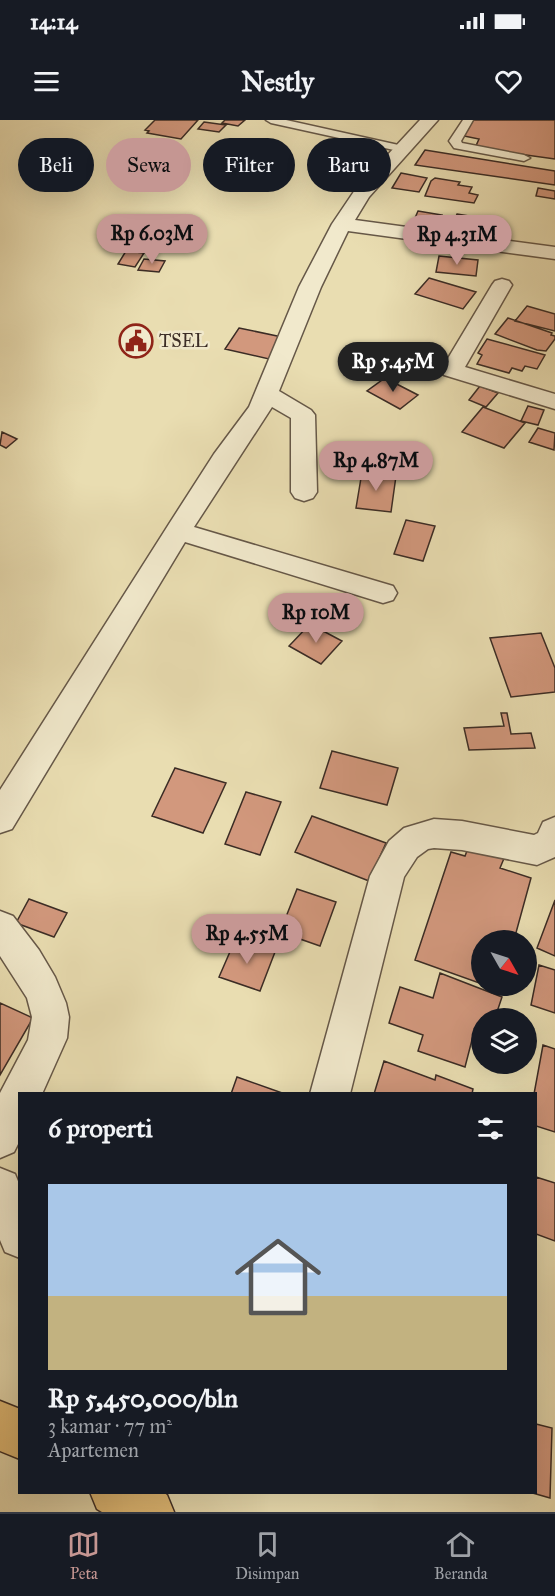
<!DOCTYPE html>
<html lang="id">
<head>
<meta charset="utf-8">
<style>
  :root { --surface:#171b24; --page:#20242c; --text:#f1f3f6; --muted:#9ea1a6; --line:#363941; --accent:#c59692 }
  body { margin:0; font-family:"IM FELL Great Primer",serif; background:var(--page); color:var(--text); height:100vh; display:flex; flex-direction:column; font-size:22px; white-space:nowrap }
  * { box-sizing:border-box; margin:0 }
  p { font-size:20px; color:var(--muted) }
  .icon { flex:none; width:33px; height:33px; fill:none; stroke:currentColor; stroke-width:2; stroke-linecap:round; stroke-linejoin:round }
  .map { position:relative; flex:1; overflow:hidden }
  .drawer { position:absolute; left:18px; top:972px; width:519px; height:402px; display:flex; flex-direction:column; background:var(--surface); border-radius:0px; box-shadow:0 6px 24px #0002 }
  .drawer>* { flex:none }
  .hud { position:absolute; left:18px; top:18px; width:519px; height:54px; display:flex; gap:12px }
  .needle { width:39px; rotate:129deg }
  .tools { position:absolute; left:471px; top:810px; display:grid; gap:12px }
  .tools a { display:grid; place-items:center; width:66px; height:66px; border-radius:50%; background:var(--surface); box-shadow:0 6px 24px #0002; font-size:30px }
  .price { position:absolute; translate:-50% -51px; padding:0 14px; border-radius:21px; background:var(--accent); color:#111; font-size:20px; line-height:39px; filter:drop-shadow(0 2px 3px #0008) }
  .price::after { content:''; position:absolute; left:50%; top:36px; width:18px; height:14px; margin-left:-9px; background:inherit; clip-path:polygon(0 0,100% 0,50% 100%) }
  .price.selected { background:#222; color:#fff }
  ul { padding:0; list-style:none }
  li { display:grid; align-content:center; gap:12px; height:318px; padding:0 30px }
  li+li { border-top:2px solid var(--line) }
  li span { display:grid; place-items:center; height:186px; border-radius:0px; color:#555 }
  li>.icon { margin-inline-start:auto }
  span .icon { width:108px; height:108px; fill:#fffc; stroke-width:1 }
  li b { font-size:26px }
  h2 { display:flex; justify-content:space-between; align-items:center; height:72px; padding:0 30px; font-size:26px }
  .chip { padding:0 21px; border-radius:27px; background:var(--surface); box-shadow:0 6px 24px #0002; font-size:21px; line-height:54px }
  .chip.selected { background:var(--accent); color:#111 }
  .status { display:flex; justify-content:space-between; align-items:center; height:42px; padding:0 30px; background:var(--surface); direction:ltr }
  .status svg { height:16px; fill:currentColor }
  header { display:flex; justify-content:space-between; align-items:center; height:78px; padding:0 30px; background:var(--surface); font-size:27px; font-weight:700 }
  .tab-bar { display:flex; justify-content:space-around; align-items:center; height:84px; border-top:2px solid var(--line); background:var(--surface); font-size:16px; color:var(--muted) }
  .tab-bar a { display:grid; justify-items:center; gap:3px }
  .tab-bar .selected { color:var(--accent) }
  .map>svg:first-child { display:block }
  .building { fill:#d2987d; stroke:#3b2c25; stroke-width:1.5 }
  .lines { fill:none; stroke-linecap:round; stroke-linejoin:round }
  .lane-casing { stroke:#665848; stroke-width:3 }
  .street-casing { stroke:#665848; stroke-width:3 }
  .highway-casing { stroke:#3b2c25; stroke-width:3 }
  .lane { fill:#f1e9cc; fill-rule:evenodd }
  .street { fill:#f1e9cc; fill-rule:evenodd }
  .highway { fill:#e4be78; fill-rule:evenodd }
  .labels { text-anchor:middle; stroke-width:5; stroke-linejoin:round; paint-order:stroke }
  .far-poi-label { font-size:18px; fill:#3b2c25; stroke:#f1e9cc; text-anchor:start }
</style>
</head>
<body>
<div class="status"><b>14:14</b><svg viewBox="0 0 49 12"><path d="M0 12V9h3v3zM5 12V6h3v6zM10 12V3h3v9zM15 12V0h3v12zM26 1h20v11H26zM47 4h2v5h-2z"/></svg></div>
<header><svg class="icon" aria-label="menu" viewBox="0 0 24 24"><path d="M4 6h16M4 12h16M4 18h16"/></svg>Nestly<svg class="icon" aria-label="heart" viewBox="0 0 24 24"><path d="M12 20l-8-8c-3-5 5-10 8-4 3-6 11-1 8 4z"/></svg></header>
<div class="map">
<svg width="555" height="1392" viewBox="0 0 555 1392">
  <rect width="100%" height="100%" fill="#e9ddb1"/>
  <filter id="stains"><feTurbulence type="fractalNoise" baseFrequency=".00333" numOctaves="4"/><feColorMatrix values="0 0 0 0 .2 0 0 0 0 .09 0 0 0 0 .02 0 0 0 .5 -.17"/></filter>
  <radialGradient id="worn" r=".72"><stop offset=".6" stop-color="#630" stop-opacity="0"/><stop offset="1" stop-color="#630" stop-opacity=".3"/></radialGradient>
  <path class="building" d="M155,0H198L181,19L147,13L149,11L145,10Z
    M225,0H245L238,6L222,3Z
    M473,0H555V39L475,28L479,19L464,16Z
    M204,2L226,5L219,12L198,9Z
    M338,21L373,29L356,47L322,38Z
    M425,30L555,51V65L415,45Z
    M401,53L427,58L419,72L392,68Z
    M435,58L460,62L458,65L472,67L469,73L478,75L474,83L425,76L431,61Z
    M538,68L555,71V79L536,76Z
    M418,91L442,95L434,111L427,110L425,112L407,109L409,105H412Z
    M457,94L488,99L479,120L448,115Z
    M126,131L144,133L135,147L118,144Z
    M439,136L478,140L476,156L436,152Z
    M144,139L165,141L159,152L138,150Z
    M429,158L476,172L463,189L415,174Z
    M527,186L555,194V211L515,201Z
    M508,198L552,213L551,215L555,216V219L546,231L537,230L495,214Z
    M239,208L282,217L269,239L225,229Z
    M487,219L545,235L537,249L525,246L522,251L512,248L509,253L477,244L482,235L478,233Z
    M385,258L418,275L400,289L367,271Z
    M480,266L498,273L486,287L469,280Z
    M528,286L544,290L538,305L521,301Z
    M483,287L525,303L504,328L462,312Z
    M538,308L555,313L554,330L529,322Z
    M2,312L17,319L6,328L0,325Z
    M362,352L396,356L391,392L356,388Z
    M406,400L435,406L423,441L394,434Z
    M310,504L342,521L321,544L289,526Z
    M541,513L555,548V572L511,577L490,518Z
    M501,593H507L511,614L531,613L535,628L469,630L464,608L504,606Z
    M332,631L398,648L387,685L320,668Z
    M175,648L226,663L203,713L152,696Z
    M246,672L281,682L260,735L225,724Z
    M312,696L386,723L369,761L295,732Z
    M470,723L505,736L500,748L531,758L514,820H482V864L415,840L451,732L465,736Z
    M297,769L336,782L320,826L280,812Z
    M29,779L67,793L54,817L16,803Z
    M555,780V836L537,828Z
    M236,818L275,832L260,871L219,857Z
    M539,845L555,850V893L531,885Z
    M440,853L502,877L495,898H482V919L473,916L465,947L418,931L423,915L389,903L400,867L433,878Z
    M0,883L33,898L0,955Z
    M543,925L555,929V1012L536,1006L534,974Z
    M384,941L435,960L436,955L473,969L472,974H374Z
    M237,957L285,974H231Z
    M536,1057L555,1063V1121L536,1114Z
    M536,1304L552,1308L550,1378L529,1372H536Z"/>
  <g class="lines">
    <g class="lane-casing">
      <path id="lane" d="M266,0H286L403,26L409,29L403,32L271,3Z
        M463,0H473L461,21L462,23L524,35L530,38L524,41L454,28L449,21Z"/>
    </g>
    <g class="street-casing">
      <path id="street" d="M420,0H438L369,77L355,100L555,127V139L348,111L321,167L279,271L311,290L315,295L317,372L313,378L304,381L295,378L291,372V298L272,287L194,407L393,466L397,473L393,480L383,483L185,422L12,709L0,713V670L169,404L214,334L249,287L299,167L332,104L355,70Z
        M502,159L509,161L512,165L465,247L555,274V289L444,255L441,250L492,165L495,161Z
        M555,697V737L537,745L462,730L434,728L428,729L417,737L404,757L350,974H310L370,756L389,721L404,708L434,699L462,701L534,715L538,713L543,702Z
        M0,791L13,796L39,830L55,857L66,883L69,897L67,918L42,974H20V1020L14,1032L0,1038V973L28,920L32,897L27,878L0,836Z
        M0,1048L15,1054L20,1066V1138L5,1132L0,1120Z"/>
    </g>
    <g class="highway-casing">
      <path id="highway" d="M0,1281L20,1289V1339L0,1331Z
        M90,1372H163L167,1375L174,1392H102L97,1389Z"/>
    </g>
    <use href="#lane" class="lane"/>
    <use href="#street" class="street"/>
    <use href="#highway" class="highway"/>
  </g>
  <defs>
    <g id="civic-ring" transform="scale(1.725)"><circle r="9.5" fill="#f1e9cc" stroke="#8f2418" stroke-width="1.5"/><path d="M-.6-6.5H3V-4.5H.6V-3L4-1V1h2V6H-6V1h2V-1L-.6-3ZM-1.2 2.5V6h2.4V2.5Z" fill="#8f2418"/></g>
  </defs>
  <g fill-rule="evenodd">
    <use href="#civic-ring" x="136" y="221"/>
  </g>
  <g class="labels">
    <g class="far-poi-label">
      <text x="159" y="227">TSEL</text>
    </g>
  </g>
  <rect width="100%" height="100%" filter="url(#stains)"/>
  <rect width="100%" height="100%" fill="url(#worn)"/>
</svg>
<div class="tools">
<a><svg class="needle" viewBox="-14 -14 28 28"><path d="M0-13l5 13h-10z" fill="#e53935"/><path d="M0 13l5-13h-10z" fill="#9ea1a6"/></svg></a>
<a><svg class="icon" aria-label="layers" viewBox="0 0 24 24"><path d="M12 4l9 5-9 5-9-5zM3 14l9 5 9-5"/></svg></a>
</div>
<b class="price" style="left:152px;top:145px">Rp 6.03M</b>
<b class="price" style="left:457px;top:146px">Rp 4.31M</b>
<b class="price selected" style="left:393px;top:273px">Rp 5.45M</b>
<b class="price" style="left:376px;top:372px">Rp 4.87M</b>
<b class="price" style="left:316px;top:524px">Rp 10M</b>
<b class="price" style="left:247px;top:845px">Rp 4.55M</b>
<div class="hud">
<a class="chip">Beli</a>
<a class="chip selected">Sewa</a>
<a class="chip">Filter</a>
<a class="chip">Baru</a>
</div>
<section class="drawer">
<h2>6 properti<svg class="icon" aria-label="filters" viewBox="0 0 24 24"><path d="M4 7h16M4 17h16"/><circle cx="9" cy="7" r="2"/><circle cx="15" cy="17" r="2"/></svg></h2>
<ul>
<li><span style="background:linear-gradient(#a9c7e8 60%,#c2b280 0)"><svg class="icon" aria-label="home" viewBox="0 0 24 24"><path d="M3 11l9-7 9 7M6 9v11h12V9"/></svg></span><div><b>Rp 5,450,000/bln</b><p>3 kamar · 77 m²</p><p>Apartemen</p></div></li>
</ul>
</section>
</div>
<nav class="tab-bar">
<a class="selected"><svg class="icon" aria-label="map" viewBox="0 0 24 24"><path d="M3 6l6-2 6 2 6-2v14l-6 2-6-2-6 2zM9 4v14M15 6v14"/></svg>Peta</a>
<a><svg class="icon" aria-label="saved" viewBox="0 0 24 24"><path d="M7 4h10v16l-5-4-5 4z"/></svg>Disimpan</a>
<a><svg class="icon" aria-label="home" viewBox="0 0 24 24"><path d="M3 11l9-7 9 7M6 9v11h12V9"/></svg>Beranda</a>
</nav>
</body>
</html>
